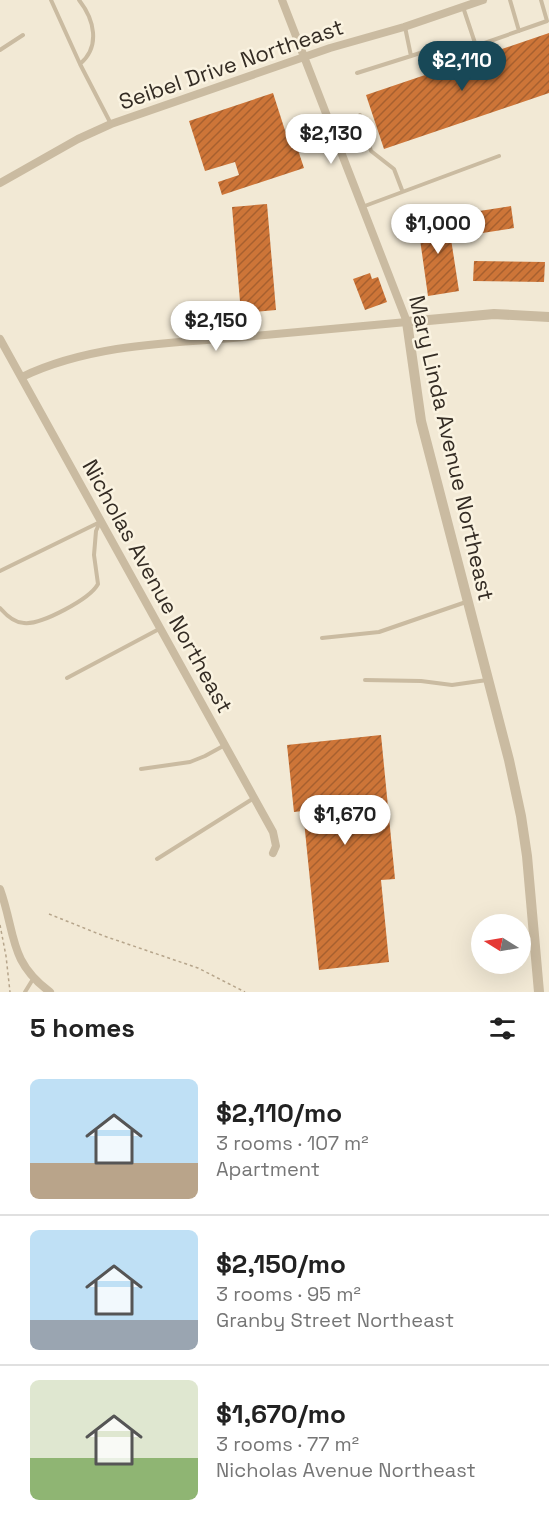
<!DOCTYPE html>
<html lang="en">
<head>
<meta charset="utf-8">
<style>
  :root { --surface:#fff; --page:#f2f2f2; --text:#222; --muted:#767676; --line:#e0e0e0; --accent:#184857 }
  body { margin:0; font-family:"Space Grotesk",sans-serif; background:var(--page); color:var(--text); height:100vh; display:flex; flex-direction:column; font-size:22px; white-space:nowrap }
  * { box-sizing:border-box; margin:0 }
  p { font-size:20px; color:var(--muted) }
  .icon { flex:none; width:33px; height:33px; fill:none; stroke:currentColor; stroke-width:2; stroke-linecap:round; stroke-linejoin:round }
  .map { position:relative; height:992px; overflow:hidden }
  .drawer { display:flex; flex-direction:column; background:var(--surface); flex:1 }
  .drawer>* { flex:none }
  .needle { width:39px; rotate:281deg }
  .tools { position:absolute; left:471px; top:914px; display:grid; gap:12px }
  .tools a { display:grid; place-items:center; width:60px; height:60px; border-radius:50%; background:var(--surface); box-shadow:0 6px 24px #0002; font-size:30px }
  .price { position:absolute; translate:-50% -51px; padding:0 14px; border-radius:21px; background:#fff; color:#222; font-size:20px; line-height:39px; filter:drop-shadow(0 2px 3px #0008) }
  .price::after { content:''; position:absolute; left:50%; top:36px; width:18px; height:14px; margin-left:-9px; background:inherit; clip-path:polygon(0 0,100% 0,50% 100%) }
  .price.on { background:var(--accent); color:#fff }
  ul { padding:0; list-style:none }
  li { display:flex; align-items:center; gap:18px; height:150px; padding:0 30px }
  li+li { border-top:2px solid var(--line) }
  li span { display:grid; place-items:center; flex:none; width:168px; height:120px; border-radius:9px; color:#555 }
  li>.icon { margin-inline-start:auto }
  span .icon { width:72px; height:72px; fill:#fffc; stroke-width:1 }
  li b { font-size:26px }
  h2 { display:flex; justify-content:space-between; align-items:center; height:72px; padding:0 30px; font-size:26px }
  .map>svg:first-child { display:block }
  .building { fill:url(#building-hatch) }
  .lines { fill:none; stroke-linecap:round; stroke-linejoin:round }
  .path { stroke:#b6a58b; stroke-width:1.5; stroke-dasharray:3 3; stroke-linecap:butt }
  .service { stroke:#cabba1; stroke-width:4 }
  .minor { stroke:#cabba1; stroke-width:8 }
  .tertiary { stroke:#cabba1; stroke-width:10 }
  .labels { text-anchor:middle; stroke-width:5; stroke-linejoin:round; paint-order:stroke }
  .street-label { font-size:22px; fill:#342c24; stroke:#faf3e1 }
</style>
</head>
<body>
<div class="map">
<svg width="549" height="992" viewBox="0 0 549 992">
  <defs>
    <pattern id="building-hatch" width="6" height="6" patternUnits="userSpaceOnUse" patternTransform="scale(1.5)"><rect width="6" height="6" fill="#cd7538"/><path d="M-1 1l2-2M0 6l6-6M5 7l2-2" fill="none" stroke="#a7602f"/></pattern>
  </defs>
  <rect width="100%" height="100%" fill="#f2e9d5"/>
  <path class="building" d="M549,33V93L384,149L366,95Z
    M273,93L290,146L296,144L304,168L222,195L218,182L239,175L235,162L205,171L189,121Z
    M267,204L276,310L241,313L232,207Z
    M511,206L514,228L463,236L460,214Z
    M447,213L459,291L428,296L417,218Z
    M474,261L545,262L544,282L473,281Z
    M370,273L372,279L378,277L387,302L365,310L353,279Z
    M381,735L395,879L381,880L389,962L319,970L303,811L294,812L287,745Z"/>
  <g class="lines">
    <path class="path" d="M49,914L104,936L198,968L245,992
      M0,925L6,956L10,992"/>
    <path class="service" d="M51,0L80,64C101,46 94,19 79,0
      M510,0L519,31
      M463,7L476,46L547,21L541,0
      M0,50L23,35
      M411,56L447,44
      M80,64L111,124
      M357,73L411,56L405,27
      M360,115L371,151L394,169L402,190
      M362,207L499,156
      M0,571L100,522
      M0,608C6,615 14,623 24,623C41,625 90,599 98,584L94,555L96,531L100,522
      M322,638L379,632L466,602
      M67,678L161,628
      M365,680L421,681L452,685L487,680
      M141,769L190,762L205,756L225,745
      M157,859L254,798
      M25,992L33,979"/>
    <path class="minor" d="M0,183L78,139L111,124L330,48L404,27L483,0
      M0,339L273,832L276,846L273,853
      M22,377C86,346 163,343 233,338C291,333 349,327 407,322L282,0
      M0,889C16,933 8,961 50,992"/>
    <path class="tertiary" d="M539,992L527,856L521,816L509,760L421,421L407,322L494,314L549,317"/>
  </g>
  <g class="labels">
    <g class="street-label">
      <text transform="translate(231 64) rotate(-19)" y="8">Seibel Drive Northeast</text>
      <text transform="translate(452 448) rotate(77)" y="8">Mary Linda Avenue Northeast</text>
      <text transform="translate(158 586) rotate(61)" y="8">Nicholas Avenue Northeast</text>
    </g>
  </g>
</svg>
<div class="tools">
<a><svg class="needle" viewBox="-14 -14 28 28"><path d="M0-13l5 13h-10z" fill="#e53935"/><path d="M0 13l5-13h-10z" fill="#767676"/></svg></a>
</div>
<b class="price on" style="left:462px;top:92px">$2,110</b>
<b class="price" style="left:331px;top:165px">$2,130</b>
<b class="price" style="left:438px;top:255px">$1,000</b>
<b class="price" style="left:216px;top:352px">$2,150</b>
<b class="price" style="left:345px;top:846px">$1,670</b>
</div>
<section class="drawer">
<h2>5 homes<svg class="icon" aria-label="filters" viewBox="0 0 24 24"><path d="M4 7h16M4 17h16"/><circle cx="9" cy="7" r="2"/><circle cx="15" cy="17" r="2"/></svg></h2>
<ul>
<li><span style="background:linear-gradient(#bfe0f5 70%,#b9a48a 0)"><svg class="icon" aria-label="home" viewBox="0 0 24 24"><path d="M3 11l9-7 9 7M6 9v11h12V9"/></svg></span><div><b>$2,110/mo</b><p>3 rooms · 107 m²</p><p>Apartment</p></div></li>
<li><span style="background:linear-gradient(#bfe0f5 75%,#9aa5b1 0)"><svg class="icon" aria-label="home" viewBox="0 0 24 24"><path d="M3 11l9-7 9 7M6 9v11h12V9"/></svg></span><div><b>$2,150/mo</b><p>3 rooms · 95 m²</p><p>Granby Street Northeast</p></div></li>
<li><span style="background:linear-gradient(#dfe7d0 65%,#8fb573 0)"><svg class="icon" aria-label="home" viewBox="0 0 24 24"><path d="M3 11l9-7 9 7M6 9v11h12V9"/></svg></span><div><b>$1,670/mo</b><p>3 rooms · 77 m²</p><p>Nicholas Avenue Northeast</p></div></li>
</ul>
</section>
</body>
</html>
